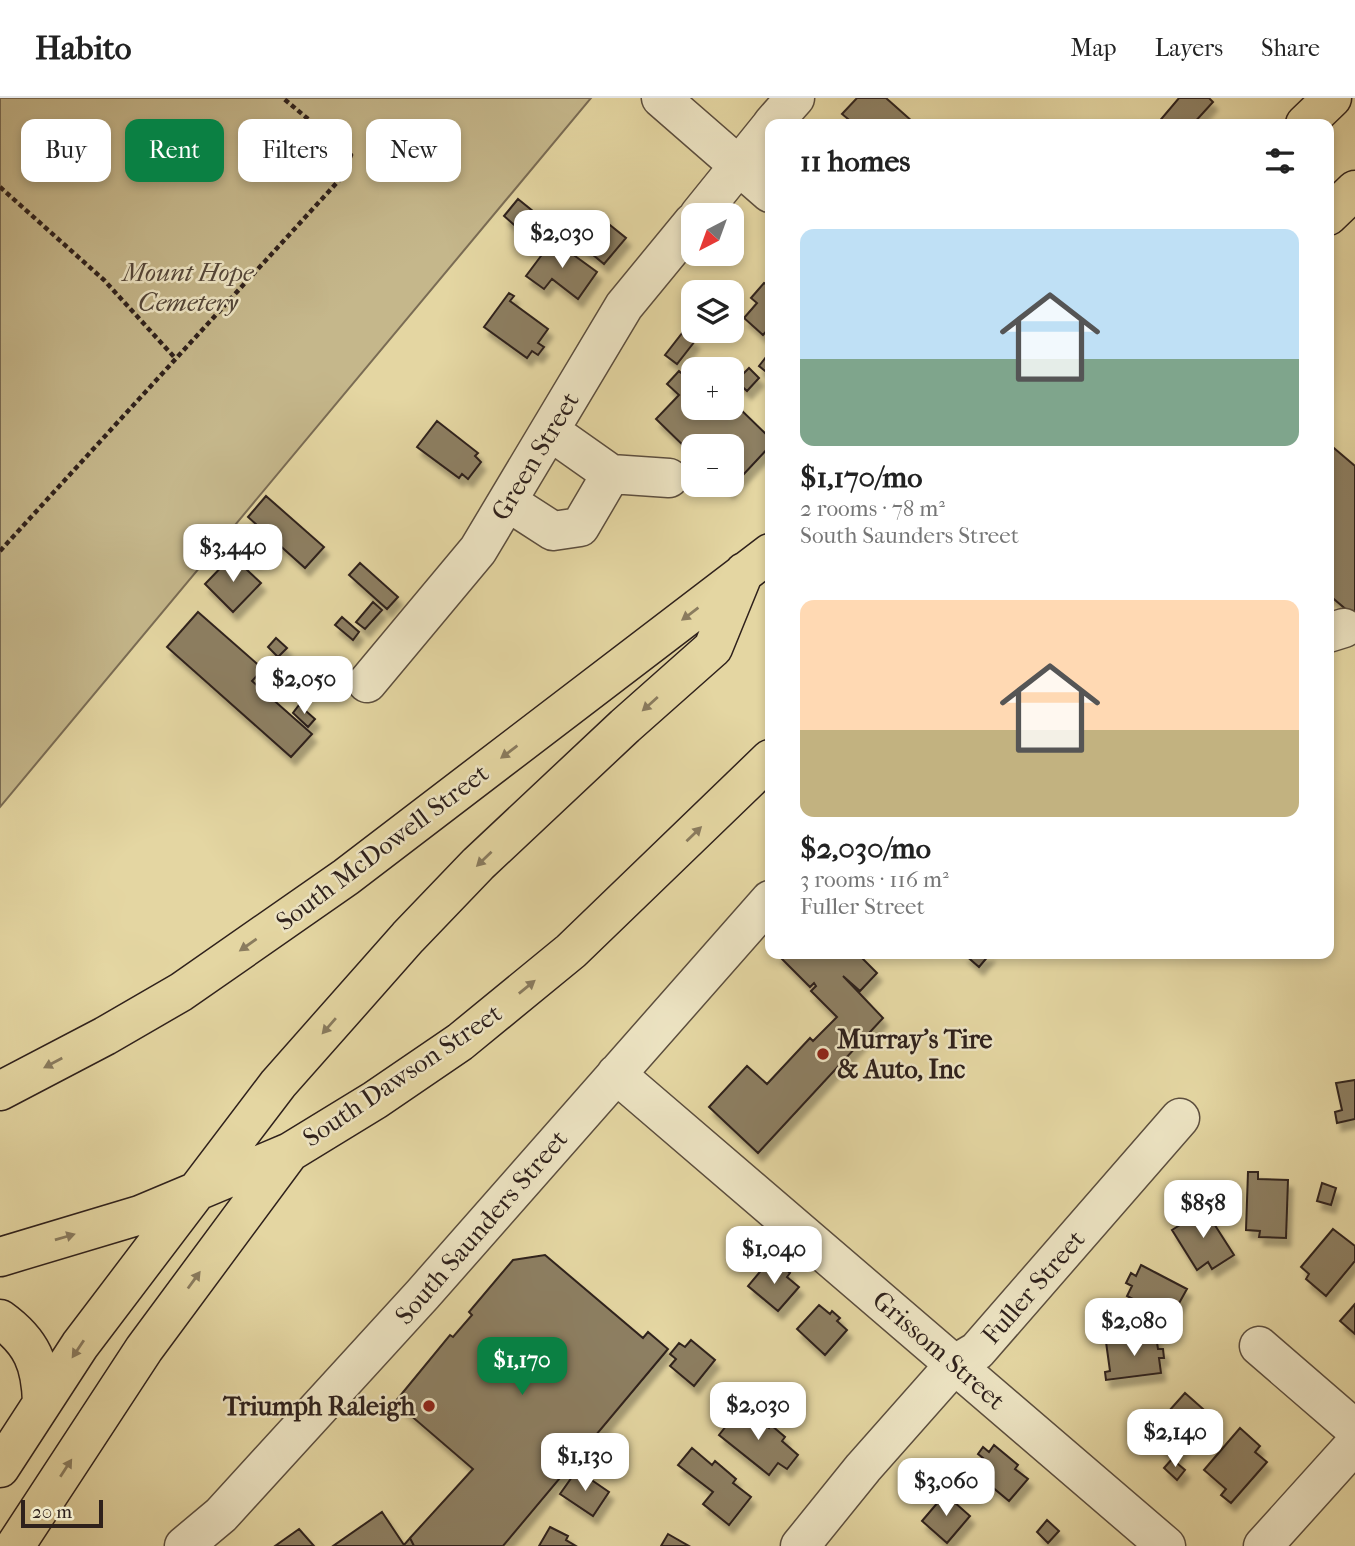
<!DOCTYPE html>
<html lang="en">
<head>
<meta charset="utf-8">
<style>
  :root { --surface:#fff; --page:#f2f2f2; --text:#222; --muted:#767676; --line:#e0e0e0; --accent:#0b8043 }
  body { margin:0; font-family:"IM FELL French Canon",serif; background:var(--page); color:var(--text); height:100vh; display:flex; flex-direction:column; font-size:26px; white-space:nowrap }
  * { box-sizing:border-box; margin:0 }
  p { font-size:23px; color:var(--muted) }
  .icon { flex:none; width:38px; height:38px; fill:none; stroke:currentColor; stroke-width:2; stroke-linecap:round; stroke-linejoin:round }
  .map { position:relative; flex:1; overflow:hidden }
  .panel { position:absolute; left:765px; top:21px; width:569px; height:840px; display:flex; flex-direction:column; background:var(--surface); border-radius:14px; box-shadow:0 4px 10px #0003 }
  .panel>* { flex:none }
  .hud { position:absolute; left:21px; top:21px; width:639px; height:63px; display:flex; gap:14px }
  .needle { width:46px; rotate:221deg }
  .fabs { position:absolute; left:681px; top:105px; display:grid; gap:14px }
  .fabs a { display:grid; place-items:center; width:63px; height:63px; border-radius:14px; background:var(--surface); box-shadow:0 4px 10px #0003; font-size:35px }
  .scale { position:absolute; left:21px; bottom:18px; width:82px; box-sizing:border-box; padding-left:7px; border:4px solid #2f211c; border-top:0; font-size:19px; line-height:24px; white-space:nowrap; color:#2f211c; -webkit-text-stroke:5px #ede4c3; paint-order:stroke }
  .price { position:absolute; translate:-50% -60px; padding:0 16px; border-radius:14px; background:#fff; color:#222; font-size:23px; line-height:46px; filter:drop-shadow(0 2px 4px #0008) }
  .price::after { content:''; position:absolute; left:50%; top:42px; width:21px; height:16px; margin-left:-10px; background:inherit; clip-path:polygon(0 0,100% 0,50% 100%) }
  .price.selected { background:var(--accent); color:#fff }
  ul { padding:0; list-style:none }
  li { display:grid; align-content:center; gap:14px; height:371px; padding:0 35px }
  li span { display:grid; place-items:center; height:217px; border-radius:14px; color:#555 }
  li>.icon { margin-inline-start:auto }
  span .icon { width:126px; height:126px; fill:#fffc; stroke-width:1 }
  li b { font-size:30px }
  h2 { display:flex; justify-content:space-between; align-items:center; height:84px; padding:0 35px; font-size:30px }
  .chip { padding:0 24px; border-radius:14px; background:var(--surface); box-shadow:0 4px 10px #0003; font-size:24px; line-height:63px }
  .chip.selected { background:var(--accent); color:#fff }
  header { display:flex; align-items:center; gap:42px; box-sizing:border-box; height:98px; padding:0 35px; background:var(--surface); border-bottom:2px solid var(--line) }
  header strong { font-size:33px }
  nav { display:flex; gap:38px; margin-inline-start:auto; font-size:24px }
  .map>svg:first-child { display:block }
  .green { fill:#c5b78b; stroke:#7a6c54; stroke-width:2 }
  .building { fill:#8d7f62; stroke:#2f211c; stroke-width:2; filter:url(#shadow) }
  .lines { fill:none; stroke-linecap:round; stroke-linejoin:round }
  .minor-casing { stroke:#5c4e3e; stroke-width:41 }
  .major-casing { stroke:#2f211c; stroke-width:41 }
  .path { stroke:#2f211c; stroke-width:4.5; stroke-dasharray:5 3.5; stroke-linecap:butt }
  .minor { stroke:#ede4c3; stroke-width:38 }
  .major { stroke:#e4d6a2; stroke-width:38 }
  .oneway { fill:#8a7c5f }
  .poi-dot { fill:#8f2418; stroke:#ede4c3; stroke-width:2.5 }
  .labels { text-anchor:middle; stroke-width:5; stroke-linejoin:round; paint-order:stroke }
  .park-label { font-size:26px; font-style:italic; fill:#544638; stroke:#ede4c3 }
  .street-label { font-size:26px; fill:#2f211c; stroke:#ede4c3 }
  .poi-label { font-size:26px; font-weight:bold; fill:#2f211c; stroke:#ede4c3; text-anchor:start }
</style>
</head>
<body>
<header>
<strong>Habito</strong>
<nav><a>Map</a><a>Layers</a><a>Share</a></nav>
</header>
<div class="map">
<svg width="1355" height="1448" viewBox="0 0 1355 1448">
  <defs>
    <filter id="shadow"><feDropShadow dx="4.5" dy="8" stdDeviation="2" flood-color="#0004"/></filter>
  </defs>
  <rect width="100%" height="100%" fill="#e4d6a2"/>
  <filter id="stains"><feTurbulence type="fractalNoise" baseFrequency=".00286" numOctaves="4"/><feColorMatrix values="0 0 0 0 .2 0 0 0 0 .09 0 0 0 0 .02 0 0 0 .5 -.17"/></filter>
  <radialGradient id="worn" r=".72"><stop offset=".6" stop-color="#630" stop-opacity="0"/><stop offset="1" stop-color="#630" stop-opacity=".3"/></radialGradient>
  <path class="green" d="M0,0H591L0,709Z"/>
  <path class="building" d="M857,0H886L913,24L911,26H854L842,16Z
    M1179,0H1209L1213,4L1193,26H1157Z
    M518,101L534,114L520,132L504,118Z
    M595,115L626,140L604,166L568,136L577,125L583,130Z
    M553,142L597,174L578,201L552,181L544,191L526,178Z
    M764,185L770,188V229L763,237L744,220L757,205L751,200Z
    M509,195L514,198L510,203L548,231L538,245L544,249L538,257L532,253L527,260L484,229Z
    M683,234L695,243L677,266L665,257Z
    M770,254V277L759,268Z
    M749,270L759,280L747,293L736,283Z
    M679,273L691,284L693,282V310H732V303L770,340V348L729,392L724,387H732V348H693V368L684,360L690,354L656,321L679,297L667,286Z
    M437,323L478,355L475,358L481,364L468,381L462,376L459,380L417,349Z
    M1328,345L1355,368V519L1328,496Z
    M266,398L324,449L305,470L248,419Z
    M252,432L269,448L255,463L238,448Z
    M232,458L261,485L233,514L205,486Z
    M360,465L398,499L387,511L349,477Z
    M373,504L382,512L365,531L356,524Z
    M198,514L263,571L252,583L312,636L291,659L167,549Z
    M342,519L359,534L353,542L335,527Z
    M276,540L287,550L278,559L268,549Z
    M299,607L315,621L308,629L293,615Z
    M777,856H858L877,875L860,893L843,878L883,920L758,1055L709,1009L747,968L767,986L810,940L813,943L837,919L811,893L816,888L814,885L810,889Z
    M964,856H990L979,869Z
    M1355,982V1021L1337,1025L1335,1014L1342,1012L1336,985Z
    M1248,1074H1258V1081L1288,1082L1286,1140L1259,1139L1260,1133L1246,1132Z
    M1322,1085L1336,1090L1331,1107L1317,1103Z
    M1202,1107L1234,1157L1212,1171L1208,1164L1197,1172L1172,1132L1194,1118L1191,1113Z
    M1333,1131L1355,1148V1163L1326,1198L1306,1181L1309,1176L1301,1169Z
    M545,1157L643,1240L648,1234L668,1251L503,1448H414L410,1440L473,1371L395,1304L450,1237L453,1239L472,1217L469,1214L513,1162Z
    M769,1163L780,1172L783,1169L790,1175L787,1179L799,1189L778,1213L748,1188Z
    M1141,1167L1187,1191L1178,1207L1173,1204L1166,1218L1127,1198L1132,1188L1126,1185L1131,1175L1136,1178Z
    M1355,1206V1236L1340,1223Z
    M819,1207L830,1216L832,1213L840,1220L837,1223L847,1232L825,1257L797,1231Z
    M1156,1238L1158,1251H1163L1164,1260H1159L1161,1275L1106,1282L1105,1274L1110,1273L1106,1244Z
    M691,1242L715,1262L694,1288L670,1268L676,1261L670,1256L679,1245L685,1249Z
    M1185,1295L1211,1318L1174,1359L1154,1342L1151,1345L1145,1340Z
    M742,1308L769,1330L771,1327L785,1339L782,1343L798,1357L787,1371L778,1365L769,1377L719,1337Z
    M1240,1330L1260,1348L1255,1354L1267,1364L1231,1405L1221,1397L1226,1391L1204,1372Z
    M994,1347L1018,1367L1015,1371L1028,1381L1009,1403L973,1373L983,1360L978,1356L983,1349L989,1354Z
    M692,1350L712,1367L715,1363L736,1381L733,1385L751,1399L729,1427L703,1406L713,1394L678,1367Z
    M1172,1361L1185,1372L1177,1382L1164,1370Z
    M577,1372L609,1394L593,1418L560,1396Z
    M945,1396L970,1418L947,1445L922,1423Z
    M382,1414L404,1447L410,1440L414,1448H333Z
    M1047,1422L1059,1433L1048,1445L1037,1434Z
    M550,1429L568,1438L566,1442L576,1448H539Z
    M299,1431L314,1448H275Z
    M668,1436L689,1448H661Z"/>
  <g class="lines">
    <g class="minor-casing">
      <path id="minor" d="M661,0L770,95
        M772,26L795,0
        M699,117L770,29
        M611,376L669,380
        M508,404L553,433L580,429L611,376L550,333
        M1328,535L1344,530
        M367,585L478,452L624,208L693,124
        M616,976L1166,1448
        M1259,1248L1355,1331
        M184,1448L221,1417L423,1196L770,802
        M800,1448L863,1370L955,1266L977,1253L1180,1020
        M1263,1448L1355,1346"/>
    </g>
    <g class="major-casing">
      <path id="major" d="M1305,26L1332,0
        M1328,118L1355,92
        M0,993L105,938L181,894L346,779L770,455
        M0,1159L140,1117L290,1054L375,1002L460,944L571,853L770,661
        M0,1221C32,1244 41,1266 42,1305
        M0,1370L80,1247L278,986L408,839L478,766L625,628L713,550L744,474
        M15,1448L144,1251L289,1055"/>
    </g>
    <path class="path" d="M0,89L104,182L176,261
      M0,453L342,79L351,57L283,0"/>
    <use href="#minor" class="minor"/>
    <use href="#major" class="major"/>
  </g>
  <defs><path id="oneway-solid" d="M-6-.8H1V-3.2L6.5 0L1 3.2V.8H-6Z" transform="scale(1.75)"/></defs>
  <g class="oneway">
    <use href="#oneway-solid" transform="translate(690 516) rotate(143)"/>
    <use href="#oneway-solid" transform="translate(650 606) rotate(138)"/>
    <use href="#oneway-solid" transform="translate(509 654) rotate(143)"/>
    <use href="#oneway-solid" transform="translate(694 736) rotate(-44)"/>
    <use href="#oneway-solid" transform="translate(484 761) rotate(136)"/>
    <use href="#oneway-solid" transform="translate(248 847) rotate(145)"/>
    <use href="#oneway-solid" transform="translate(527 889) rotate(-39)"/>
    <use href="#oneway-solid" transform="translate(329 928) rotate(131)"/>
    <use href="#oneway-solid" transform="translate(53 965) rotate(152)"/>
    <use href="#oneway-solid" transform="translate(65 1139) rotate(-16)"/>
    <use href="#oneway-solid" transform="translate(194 1182) rotate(-54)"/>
    <use href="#oneway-solid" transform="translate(78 1251) rotate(124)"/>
    <use href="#oneway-solid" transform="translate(66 1370) rotate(-57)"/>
  </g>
  <g class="poi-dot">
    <circle cx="823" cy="956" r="7"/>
    <circle cx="429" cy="1308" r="7"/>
  </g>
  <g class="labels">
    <g class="park-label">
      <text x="188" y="183">Mount Hope<tspan x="188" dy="30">Cemetery</tspan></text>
    </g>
    <g class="street-label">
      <text transform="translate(535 358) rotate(-59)" y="9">Green Street</text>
      <text transform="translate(382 749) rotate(-37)" y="9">South McDowell Street</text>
      <text transform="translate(402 977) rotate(-34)" y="9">South Dawson Street</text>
      <text transform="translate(481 1129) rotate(-49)" y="9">South Saunders Street</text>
      <text transform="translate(1033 1189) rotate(-49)" y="9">Fuller Street</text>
      <text transform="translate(939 1252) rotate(41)" y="9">Grissom Street</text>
    </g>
    <g class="poi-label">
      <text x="837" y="950">Murray's Tire<tspan x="837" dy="30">&amp; Auto, Inc</tspan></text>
      <text x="415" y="1317" text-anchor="end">Triumph Raleigh</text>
    </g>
  </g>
  <rect width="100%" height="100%" filter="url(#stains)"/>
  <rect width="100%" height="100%" fill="url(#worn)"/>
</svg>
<div class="fabs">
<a><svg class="needle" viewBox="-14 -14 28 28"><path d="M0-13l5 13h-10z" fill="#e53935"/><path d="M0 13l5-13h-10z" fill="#767676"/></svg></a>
<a><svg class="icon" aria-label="layers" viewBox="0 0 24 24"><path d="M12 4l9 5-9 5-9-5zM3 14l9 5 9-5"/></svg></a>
<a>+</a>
<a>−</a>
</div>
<div class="scale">20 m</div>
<b class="price" style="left:562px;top:172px">$2,030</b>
<b class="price" style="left:233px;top:486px">$3,440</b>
<b class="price" style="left:304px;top:618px">$2,050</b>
<b class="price" style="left:1203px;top:1142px">$858</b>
<b class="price" style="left:774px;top:1188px">$1,040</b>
<b class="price" style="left:1134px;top:1260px">$2,080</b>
<b class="price selected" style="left:522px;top:1299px">$1,170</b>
<b class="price" style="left:758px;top:1344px">$2,030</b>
<b class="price" style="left:1175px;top:1371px">$2,140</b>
<b class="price" style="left:585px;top:1395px">$1,130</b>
<b class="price" style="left:946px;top:1420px">$3,060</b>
<div class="hud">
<a class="chip">Buy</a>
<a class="chip selected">Rent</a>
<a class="chip">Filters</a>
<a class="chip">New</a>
</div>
<section class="panel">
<h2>11 homes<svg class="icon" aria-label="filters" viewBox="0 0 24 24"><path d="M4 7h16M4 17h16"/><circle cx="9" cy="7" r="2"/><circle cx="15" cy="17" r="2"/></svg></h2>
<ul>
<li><span style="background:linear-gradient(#bfe0f5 60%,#7fa58c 0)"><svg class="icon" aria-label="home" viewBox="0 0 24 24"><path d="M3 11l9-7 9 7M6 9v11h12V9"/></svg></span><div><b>$1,170/mo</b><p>2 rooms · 78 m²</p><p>South Saunders Street</p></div></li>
<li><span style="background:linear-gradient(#ffd9b3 60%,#c2b280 0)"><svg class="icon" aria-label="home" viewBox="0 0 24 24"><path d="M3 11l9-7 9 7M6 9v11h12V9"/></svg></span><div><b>$2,030/mo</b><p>3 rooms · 116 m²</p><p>Fuller Street</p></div></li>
</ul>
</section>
</div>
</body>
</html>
